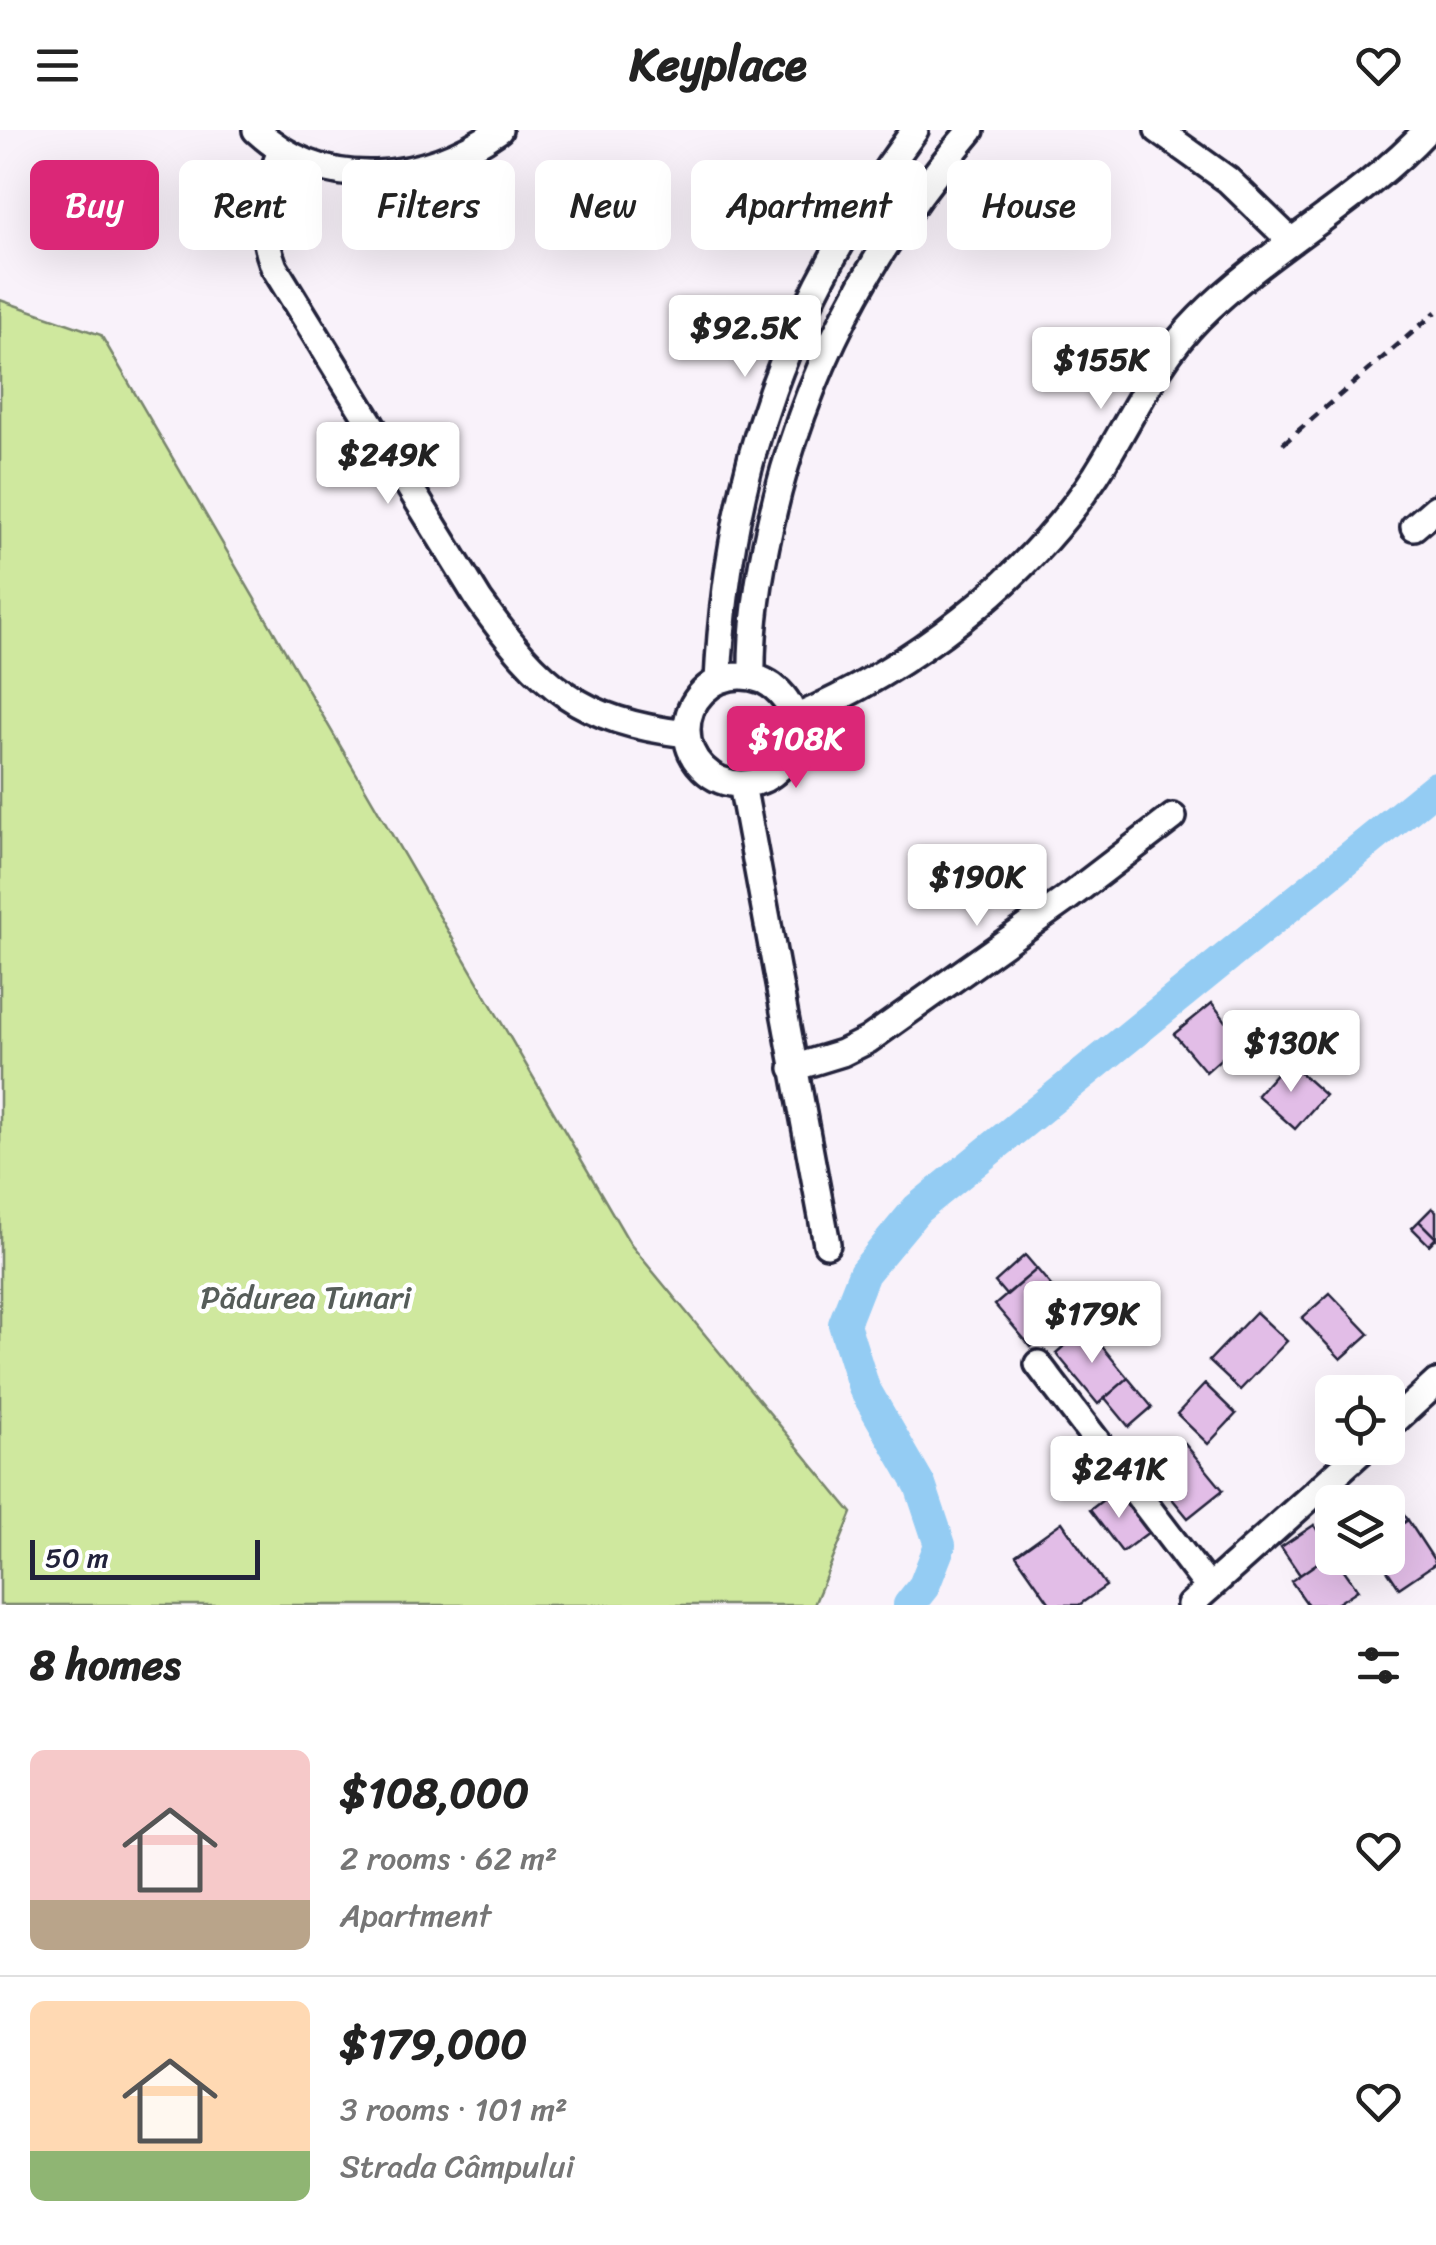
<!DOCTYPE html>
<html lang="en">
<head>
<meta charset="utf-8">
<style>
  :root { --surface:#fff; --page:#f2f2f2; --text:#222; --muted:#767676; --line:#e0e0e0; --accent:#db2777 }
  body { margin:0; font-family:Sriracha,sans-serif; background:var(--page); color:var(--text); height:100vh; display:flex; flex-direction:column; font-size:38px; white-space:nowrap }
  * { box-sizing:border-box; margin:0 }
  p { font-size:32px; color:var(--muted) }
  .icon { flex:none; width:55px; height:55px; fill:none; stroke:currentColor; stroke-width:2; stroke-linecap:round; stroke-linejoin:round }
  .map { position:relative; height:1475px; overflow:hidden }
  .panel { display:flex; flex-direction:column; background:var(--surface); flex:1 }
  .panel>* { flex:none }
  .banner { position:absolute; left:30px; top:30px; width:1378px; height:90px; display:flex; gap:20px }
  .tools { position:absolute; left:1315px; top:1245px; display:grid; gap:20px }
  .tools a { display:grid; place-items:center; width:90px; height:90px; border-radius:15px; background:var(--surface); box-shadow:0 10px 40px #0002; font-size:50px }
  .scale { position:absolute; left:30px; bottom:25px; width:230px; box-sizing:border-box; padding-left:10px; border:5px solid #22223b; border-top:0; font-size:28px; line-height:35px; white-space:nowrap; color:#22223b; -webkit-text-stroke:8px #fff; paint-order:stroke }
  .price { position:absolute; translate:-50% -85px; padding:0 22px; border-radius:10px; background:#fff; color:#222; font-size:32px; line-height:65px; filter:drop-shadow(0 2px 5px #0008) }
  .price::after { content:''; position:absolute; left:50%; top:60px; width:30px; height:22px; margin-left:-15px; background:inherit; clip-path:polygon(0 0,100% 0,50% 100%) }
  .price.selected { background:var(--accent); color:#fff }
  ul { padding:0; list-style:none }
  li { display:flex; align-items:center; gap:30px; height:250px; padding:0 30px }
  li+li { border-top:2px solid var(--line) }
  li span { display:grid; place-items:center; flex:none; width:280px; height:200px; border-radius:15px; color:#555 }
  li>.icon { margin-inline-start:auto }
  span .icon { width:120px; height:120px; fill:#fffc; stroke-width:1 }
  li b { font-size:42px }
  h2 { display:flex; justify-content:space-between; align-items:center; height:120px; padding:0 30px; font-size:42px }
  .pill { padding:0 35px; border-radius:15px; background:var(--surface); box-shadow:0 10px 40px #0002; font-size:35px; line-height:90px }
  .pill.selected { background:var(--accent); color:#fff }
  header { display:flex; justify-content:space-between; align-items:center; height:130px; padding:0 30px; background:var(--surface); font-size:45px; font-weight:700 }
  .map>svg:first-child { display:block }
  .green { fill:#cfe89e; stroke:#78856c; stroke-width:2.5 }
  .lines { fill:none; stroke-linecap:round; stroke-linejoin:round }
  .canal { stroke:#94ccf3; stroke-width:32 }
  .building { fill:#e2bde7; stroke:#22223b; stroke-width:2.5 }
  .minor-casing { stroke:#22223b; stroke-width:32 }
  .path { stroke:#22223b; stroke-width:5; stroke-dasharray:10 8; stroke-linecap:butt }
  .minor { stroke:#fff; stroke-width:25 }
  .labels { text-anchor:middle; stroke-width:9; stroke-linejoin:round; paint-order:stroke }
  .park-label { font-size:32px; fill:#565d59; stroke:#fff }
</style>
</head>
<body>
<header><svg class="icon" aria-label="menu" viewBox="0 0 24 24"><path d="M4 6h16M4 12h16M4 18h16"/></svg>Keyplace<svg class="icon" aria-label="heart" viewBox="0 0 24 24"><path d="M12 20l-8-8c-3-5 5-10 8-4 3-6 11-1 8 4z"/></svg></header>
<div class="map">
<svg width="1436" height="1475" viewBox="0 0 1436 1475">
  <rect width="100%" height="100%" fill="#f9f2fa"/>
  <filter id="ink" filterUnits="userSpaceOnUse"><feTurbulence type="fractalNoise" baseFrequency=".01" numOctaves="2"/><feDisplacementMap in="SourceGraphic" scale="20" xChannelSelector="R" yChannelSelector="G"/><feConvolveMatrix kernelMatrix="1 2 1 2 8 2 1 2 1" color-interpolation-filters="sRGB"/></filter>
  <g filter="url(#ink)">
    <path class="green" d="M0,170L101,205L631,1115L852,1383L814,1475H0Z"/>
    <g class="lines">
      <path class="canal" d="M909,1475L924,1456L940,1415L920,1355L864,1258L844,1194L864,1143L917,1079L1436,657"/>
    </g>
    <path class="building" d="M1212,873L1241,911L1206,942L1174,904Z
      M1287,931L1325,965L1295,999L1257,965Z
      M1432,1078L1436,1081V1108L1419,1091Z
      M1419,1091L1436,1108L1429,1115L1412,1098Z
      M1025,1125L1037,1139L1006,1165L995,1152Z
      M1037,1139L1073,1182L1031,1217L995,1175Z
      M1330,1163L1369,1204L1341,1229L1302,1188Z
      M1256,1182L1287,1211L1240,1260L1209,1231Z
      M1086,1197L1128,1248L1098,1274L1056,1223Z
      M1128,1248L1152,1277L1129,1297L1105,1268Z
      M1205,1254L1236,1284L1208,1314L1177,1284Z
      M1185,1314L1223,1360L1188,1388L1150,1342Z
      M1117,1359L1149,1402L1122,1422L1090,1380Z
      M1401,1380L1408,1390L1388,1404V1389Z
      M1408,1390L1436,1433L1399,1458L1379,1428H1388V1404Z
      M1062,1392L1106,1456L1079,1475H1051L1016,1425Z
      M1314,1395L1332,1423L1300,1445L1281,1417Z
      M1332,1423L1358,1460L1335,1475H1308L1291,1451Z"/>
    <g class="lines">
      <g class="minor-casing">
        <path id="minor" d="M256,0C326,65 426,52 499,0
          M1158,0L1228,50L1290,110
          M281,21C264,63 258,95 274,137L479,470C541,557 579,591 687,604
          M1414,397L1436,378
          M687 600a54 54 0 1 1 108 0a54 54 0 1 1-108 0Z
          M752,547C751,497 759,445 770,396C803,245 871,117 971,0
          M718,551C728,338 788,171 915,0
          M793,589C910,539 1026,452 1096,345C1130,292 1154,233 1199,188C1269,118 1360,72 1427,0
          M742,654L827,1114
          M793,938L842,923L868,910L1066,769L1173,687
          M1038,1234L1209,1458
          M1388,1297L1436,1253
          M1190,1475L1365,1318"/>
      </g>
      <path class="path" d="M1283,314L1436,182"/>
      <use href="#minor" class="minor"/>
    </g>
  </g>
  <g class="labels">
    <g class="park-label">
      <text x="306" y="1178">Pădurea Tunari</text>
    </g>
  </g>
</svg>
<div class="tools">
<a><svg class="icon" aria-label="locate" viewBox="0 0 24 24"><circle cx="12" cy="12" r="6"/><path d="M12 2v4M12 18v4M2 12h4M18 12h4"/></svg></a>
<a><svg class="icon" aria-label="layers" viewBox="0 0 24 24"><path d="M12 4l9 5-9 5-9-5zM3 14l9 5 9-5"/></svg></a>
</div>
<div class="scale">50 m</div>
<b class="price" style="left:745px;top:250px">$92.5K</b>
<b class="price" style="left:1101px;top:282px">$155K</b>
<b class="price" style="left:388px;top:377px">$249K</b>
<b class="price selected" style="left:796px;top:661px">$108K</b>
<b class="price" style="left:977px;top:799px">$190K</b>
<b class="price" style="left:1291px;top:965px">$130K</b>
<b class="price" style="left:1092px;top:1236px">$179K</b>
<b class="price" style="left:1119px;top:1391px">$241K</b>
<div class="banner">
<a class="pill selected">Buy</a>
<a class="pill">Rent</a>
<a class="pill">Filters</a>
<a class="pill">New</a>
<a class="pill">Apartment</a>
<a class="pill">House</a>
</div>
</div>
<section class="panel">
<h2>8 homes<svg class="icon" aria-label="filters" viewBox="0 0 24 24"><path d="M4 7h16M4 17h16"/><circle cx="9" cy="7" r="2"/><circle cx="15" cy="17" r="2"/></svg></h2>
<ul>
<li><span style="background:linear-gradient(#f6c9c9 75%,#b9a48a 0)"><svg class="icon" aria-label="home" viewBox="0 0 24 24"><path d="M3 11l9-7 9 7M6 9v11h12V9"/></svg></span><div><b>$108,000</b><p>2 rooms · 62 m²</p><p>Apartment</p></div><svg class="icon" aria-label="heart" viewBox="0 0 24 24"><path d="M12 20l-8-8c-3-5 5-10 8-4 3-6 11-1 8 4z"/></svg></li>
<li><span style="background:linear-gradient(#ffd9b3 75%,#8fb573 0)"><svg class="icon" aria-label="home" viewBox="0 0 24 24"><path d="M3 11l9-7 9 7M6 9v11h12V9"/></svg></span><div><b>$179,000</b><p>3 rooms · 101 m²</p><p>Strada Câmpului</p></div><svg class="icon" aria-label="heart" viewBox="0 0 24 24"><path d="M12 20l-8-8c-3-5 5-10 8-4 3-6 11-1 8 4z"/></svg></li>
</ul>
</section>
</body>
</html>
